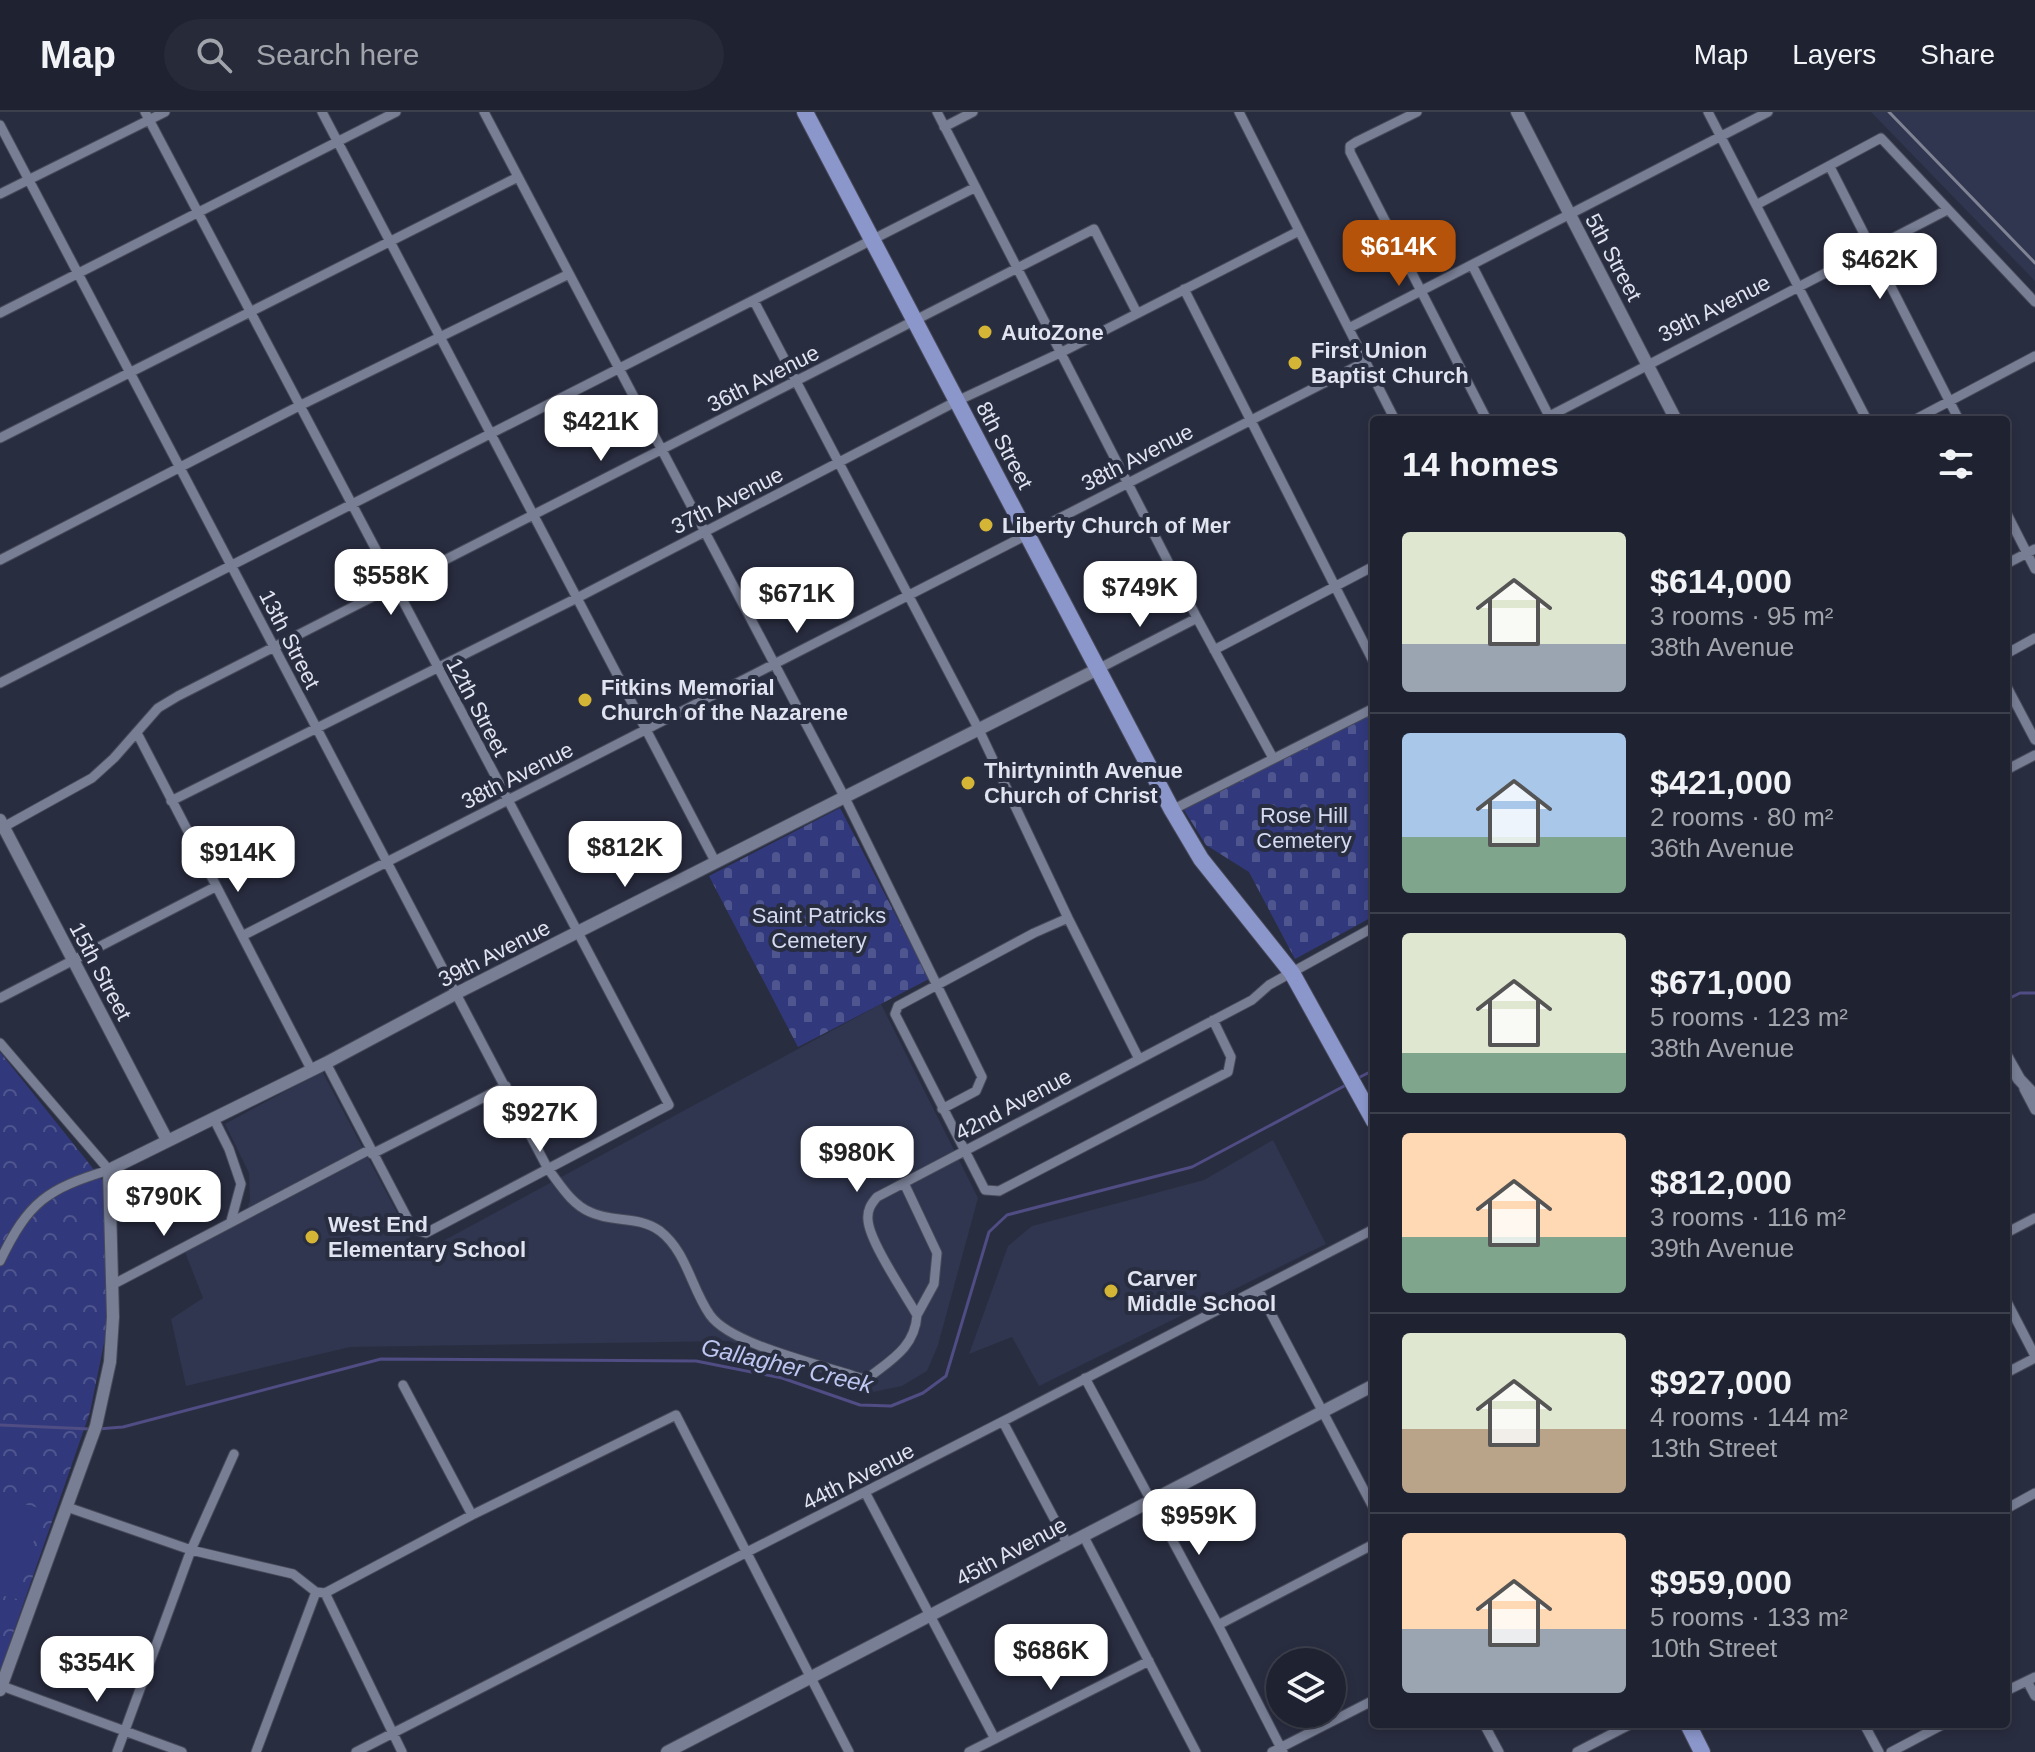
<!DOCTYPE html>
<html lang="en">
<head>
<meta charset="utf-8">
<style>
  :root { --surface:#1f2230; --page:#272a38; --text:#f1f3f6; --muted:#a1a4ab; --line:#3c3f4c; --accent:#b45309 }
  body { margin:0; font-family:Arial,sans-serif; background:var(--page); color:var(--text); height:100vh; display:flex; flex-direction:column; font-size:30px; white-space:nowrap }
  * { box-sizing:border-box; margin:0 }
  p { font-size:26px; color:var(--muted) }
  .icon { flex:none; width:44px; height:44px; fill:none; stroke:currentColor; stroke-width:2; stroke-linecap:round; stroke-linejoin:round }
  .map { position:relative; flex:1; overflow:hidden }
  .details { position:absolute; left:1370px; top:304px; width:640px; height:1312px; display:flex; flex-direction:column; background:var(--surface); border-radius:8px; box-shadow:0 4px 12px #0003,0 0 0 2px var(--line) }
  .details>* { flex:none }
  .fabs { position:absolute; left:1266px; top:1536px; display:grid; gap:16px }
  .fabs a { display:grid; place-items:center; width:80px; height:80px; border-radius:50%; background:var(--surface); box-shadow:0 4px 12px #0003,0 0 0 2px var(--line); font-size:40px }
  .price { position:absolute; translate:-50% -68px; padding:0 18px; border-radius:16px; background:#fff; color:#222; font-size:26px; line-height:52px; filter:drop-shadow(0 2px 4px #0008) }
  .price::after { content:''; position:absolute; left:50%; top:48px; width:24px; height:18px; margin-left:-12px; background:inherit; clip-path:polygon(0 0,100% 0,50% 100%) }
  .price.current { background:var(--accent); color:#fff }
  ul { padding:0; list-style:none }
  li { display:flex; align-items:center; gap:24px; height:200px; padding:0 32px }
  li+li { border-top:2px solid var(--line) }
  li span { display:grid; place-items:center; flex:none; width:224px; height:160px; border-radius:8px; color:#555 }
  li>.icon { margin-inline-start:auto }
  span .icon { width:96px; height:96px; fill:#fffc; stroke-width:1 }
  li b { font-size:34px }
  h2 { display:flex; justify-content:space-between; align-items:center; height:96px; padding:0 32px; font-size:34px }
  header { display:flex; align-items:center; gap:48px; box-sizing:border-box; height:112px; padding:0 40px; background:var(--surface); border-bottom:2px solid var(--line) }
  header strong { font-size:38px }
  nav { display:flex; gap:44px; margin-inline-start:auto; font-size:28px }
  .search { width:560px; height:72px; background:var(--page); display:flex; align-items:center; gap:20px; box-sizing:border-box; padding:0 28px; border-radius:44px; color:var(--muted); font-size:30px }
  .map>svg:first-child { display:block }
  .built { fill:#30364f }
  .cemetery { fill:url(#cemetery-stones) }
  .park { fill:url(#park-crowns) }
  .pitch { fill:#31397c }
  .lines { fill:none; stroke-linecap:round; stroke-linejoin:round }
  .stream { stroke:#504c84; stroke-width:3 }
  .minor-casing { stroke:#484b5b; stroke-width:11 }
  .tertiary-casing { stroke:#484b5b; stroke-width:14 }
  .primary-casing { stroke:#484b5b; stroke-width:18 }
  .minor { stroke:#787e94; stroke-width:9 }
  .tertiary { stroke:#787e94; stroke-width:12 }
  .primary { stroke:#8b96cb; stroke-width:16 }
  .rail { stroke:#7f8393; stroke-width:3 }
  .poi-dot { fill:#d5b535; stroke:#292d40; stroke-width:3 }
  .labels { text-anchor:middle; stroke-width:8; stroke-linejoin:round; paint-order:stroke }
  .street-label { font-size:22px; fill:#e0e3f0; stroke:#292d40 }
  .poi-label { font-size:22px; font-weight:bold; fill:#e0e3f0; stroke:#292d40; text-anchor:start }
  .park-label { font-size:22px; fill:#d4daf0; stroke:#292d40 }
  .water-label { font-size:24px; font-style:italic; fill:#bdc7f2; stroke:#292d40 }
</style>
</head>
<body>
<header>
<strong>Map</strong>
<div class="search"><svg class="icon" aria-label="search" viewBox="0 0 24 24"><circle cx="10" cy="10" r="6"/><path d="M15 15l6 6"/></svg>Search here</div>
<nav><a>Map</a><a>Layers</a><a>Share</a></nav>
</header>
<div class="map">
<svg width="2035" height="1640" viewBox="0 0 2035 1640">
  <defs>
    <pattern id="cemetery-stones" width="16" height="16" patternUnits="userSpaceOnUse" patternTransform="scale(2)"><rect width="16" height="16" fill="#31397c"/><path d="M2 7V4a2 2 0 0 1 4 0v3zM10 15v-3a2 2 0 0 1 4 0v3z" fill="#4f568f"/></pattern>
    <pattern id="park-crowns" width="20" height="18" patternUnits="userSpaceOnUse" patternTransform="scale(2)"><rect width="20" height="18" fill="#31397c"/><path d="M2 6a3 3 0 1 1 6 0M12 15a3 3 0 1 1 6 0" fill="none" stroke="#4f568f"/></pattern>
  </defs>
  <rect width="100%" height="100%" fill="#292d40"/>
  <path class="built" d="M1871,0H2035V169Z
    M881,892L978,1086L938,1233L927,1259L902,1274L873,1280L729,1229L350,1235L186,1274L171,1207L203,1186L185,1140L242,1110L250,1089L249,1061L225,1012L322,959L419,1142Z
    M1273,1028L1326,1132L1039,1274L1012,1225L969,1242L1008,1134L1032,1114L1204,1068Z"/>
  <path class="cemetery" d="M1374,598V804L1295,847L1249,760L1206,733L1184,698Z
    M840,696L929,867L798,935L709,764Z"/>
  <path class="park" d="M0,940L103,1069L106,1182V1221L90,1300L0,1559Z"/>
  <path class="pitch" d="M0,1386L43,1397L17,1487L0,1483Z"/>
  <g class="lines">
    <path class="stream" d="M2006,888L2020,881H2035
      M1356,967L1374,958
      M0,1313L90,1317
      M98,1317L123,1315L381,1247L696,1249L782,1266L860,1293L891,1294L923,1281L946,1264L989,1120L1007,1103L1192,1055L1346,973"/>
    <g class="minor-casing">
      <path id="minor" d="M145,0L669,993L426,1121L413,1117L326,951
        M322,0L716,751
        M484,0L845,686L982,965L976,979L942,997
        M937,0L1197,506L1273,646
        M1239,0L1395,308
        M1417,0L1356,30L1350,34V40L1487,308
        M1708,0L1867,308
        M0,13L548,1057C560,1072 571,1092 590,1100C612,1111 638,1103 660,1119C687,1140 691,1176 710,1203C731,1233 823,1253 860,1266H868C891,1248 915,1235 917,1203C905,1182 869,1129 868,1108C867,1098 871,1092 877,1085L1252,888L1269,873L1374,815
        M944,15L973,0
        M1830,55L1959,308
        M0,82L165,0
        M1756,93L1881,26L2035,190
        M1472,153L1549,304
        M1184,177L1374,551
        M754,189L979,618L1068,806L1139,947
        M0,201L396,0
        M1349,216L1768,0
        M1542,308L1947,98
        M1914,308L2035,244
        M0,326L518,65
        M2006,400L2035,457
        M0,448L299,294L569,162
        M2006,452L2035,437
        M1214,538L1374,454
        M2006,542L2035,526
        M1098,557L1197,506
        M0,571L974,76
        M2006,573L2035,628
        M137,621L311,957
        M2006,658L2035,643
        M171,689L577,486L957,289L1060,241L1299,119
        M1172,698L1374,596
        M0,717L92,666L114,646L158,596L178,584L1094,117L1137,201
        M1068,806L1034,821L898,894L895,902L985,1078L999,1079L1228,960L1231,945L1213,908
        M242,824L1365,250
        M0,886L215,775
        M0,931L109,1058C47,1077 29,1089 0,1149
        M2024,977L2035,998
        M214,1007L229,1037L241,1072L231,1109
        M372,1042L506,974
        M904,1071L937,1141L934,1172L917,1203
        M2006,1121L2035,1106
        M112,1173L369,1038
        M1258,1177L1374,1397
        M2006,1188L2035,1244
        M2006,1261L2035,1246
        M1085,1266L1218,1513L1283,1640
        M403,1273L472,1403
        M1003,1310L1067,1431
        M865,1380L995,1627
        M67,1395L191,1438L293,1462L316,1480L325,1481L472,1403L676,1303L849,1640
        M2006,1397L2035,1381
        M1083,1423L1196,1640
        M325,1481L402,1640
        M1218,1513L1374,1432
        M2027,1569L2035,1584
        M2,1574L182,1640
        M2006,1579L2035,1565
        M1484,1612L1499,1640
        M1864,1612L1879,1640
        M117,1640L191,1438L234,1342
        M256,1640L316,1480
        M356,1640C696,1466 1036,1294 1374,1117
        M969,1640L1149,1549
        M1272,1640L1374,1588
        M1577,1640L1631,1612
        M1891,1640L1944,1612"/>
    </g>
    <g class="tertiary-casing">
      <path id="tertiary" d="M1517,0L1676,308
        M0,708L167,1028
        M2006,944L2019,967L2035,984
        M0,1578L96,1314L110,1250L113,1205L109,1058L326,951L457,881L1098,557
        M667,1640L1374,1273"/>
    </g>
    <g class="primary-casing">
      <path id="primary" d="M805,0L1172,698L1201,747L1292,861L1374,1009
        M1688,1612L1702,1640"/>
    </g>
    <use href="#minor" class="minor"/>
    <use href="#tertiary" class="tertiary"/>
    <use href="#primary" class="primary"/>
    <path class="rail" d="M1889,0L2035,151"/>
  </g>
  <g class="poi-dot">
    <circle cx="985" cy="220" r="8"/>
    <circle cx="1295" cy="251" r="8"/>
    <circle cx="986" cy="413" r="8"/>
    <circle cx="585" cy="588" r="8"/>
    <circle cx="968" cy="671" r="8"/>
    <circle cx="312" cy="1125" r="8"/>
    <circle cx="1111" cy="1179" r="8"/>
  </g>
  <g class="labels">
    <g class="street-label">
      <text transform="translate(1614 145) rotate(62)" y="8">5th Street</text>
      <text transform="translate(1714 196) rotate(-27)" y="8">39th Avenue</text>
      <text transform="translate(763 266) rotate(-27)" y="8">36th Avenue</text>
      <text transform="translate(1005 333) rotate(62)" y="8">8th Street</text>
      <text transform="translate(1137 345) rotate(-27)" y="8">38th Avenue</text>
      <text transform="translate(727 388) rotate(-27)" y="8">37th Avenue</text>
      <text transform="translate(290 527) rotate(63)" y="8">13th Street</text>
      <text transform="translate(478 595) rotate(62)" y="8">12th Street</text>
      <text transform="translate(517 663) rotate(-27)" y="8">38th Avenue</text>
      <text transform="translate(494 841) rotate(-27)" y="8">39th Avenue</text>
      <text transform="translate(101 859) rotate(62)" y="8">15th Street</text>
      <text transform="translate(1013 992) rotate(-28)" y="8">42nd Avenue</text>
      <text transform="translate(858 1364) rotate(-27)" y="8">44th Avenue</text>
      <text transform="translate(1011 1439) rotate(-28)" y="8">45th Avenue</text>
    </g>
    <g class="poi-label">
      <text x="1001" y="228">AutoZone</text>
      <text x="1311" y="246">First Union<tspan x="1311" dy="25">Baptist Church</tspan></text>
      <text x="1002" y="421">Liberty Church of Mer</text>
      <text x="601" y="583">Fitkins Memorial<tspan x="601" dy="25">Church of the Nazarene</tspan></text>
      <text x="984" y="666">Thirtyninth Avenue<tspan x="984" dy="25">Church of Christ</tspan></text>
      <text x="328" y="1120">West End<tspan x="328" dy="25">Elementary School</tspan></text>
      <text x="1127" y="1174">Carver<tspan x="1127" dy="25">Middle School</tspan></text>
    </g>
    <g class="park-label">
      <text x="1304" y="711">Rose Hill<tspan x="1304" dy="25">Cemetery</tspan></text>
      <text x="819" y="811">Saint Patricks<tspan x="819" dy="25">Cemetery</tspan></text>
    </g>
    <g class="water-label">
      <text transform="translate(787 1254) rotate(13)" y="8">Gallagher Creek</text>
    </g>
  </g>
</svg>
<div class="fabs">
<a><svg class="icon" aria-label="layers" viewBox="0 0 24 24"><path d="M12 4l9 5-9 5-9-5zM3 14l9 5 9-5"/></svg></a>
</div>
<b class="price current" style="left:1399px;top:176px">$614K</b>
<b class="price" style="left:1880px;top:189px">$462K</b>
<b class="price" style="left:601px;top:351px">$421K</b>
<b class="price" style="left:391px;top:505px">$558K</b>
<b class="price" style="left:1140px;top:517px">$749K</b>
<b class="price" style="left:797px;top:523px">$671K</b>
<b class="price" style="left:625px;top:777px">$812K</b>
<b class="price" style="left:238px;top:782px">$914K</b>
<b class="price" style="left:540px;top:1042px">$927K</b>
<b class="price" style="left:857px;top:1082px">$980K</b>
<b class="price" style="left:164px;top:1126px">$790K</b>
<b class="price" style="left:1199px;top:1445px">$959K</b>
<b class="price" style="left:1051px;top:1580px">$686K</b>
<b class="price" style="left:97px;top:1592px">$354K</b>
<section class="details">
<h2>14 homes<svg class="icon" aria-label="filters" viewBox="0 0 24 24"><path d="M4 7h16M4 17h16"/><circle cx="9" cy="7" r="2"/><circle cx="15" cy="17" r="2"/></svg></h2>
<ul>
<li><span style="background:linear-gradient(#dfe7d0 70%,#9aa5b1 0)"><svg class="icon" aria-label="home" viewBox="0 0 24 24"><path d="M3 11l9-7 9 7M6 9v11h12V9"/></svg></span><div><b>$614,000</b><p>3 rooms · 95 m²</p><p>38th Avenue</p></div></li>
<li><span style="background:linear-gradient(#a9c7e8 65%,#7fa58c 0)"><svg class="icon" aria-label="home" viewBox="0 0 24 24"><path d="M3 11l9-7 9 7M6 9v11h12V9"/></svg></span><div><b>$421,000</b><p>2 rooms · 80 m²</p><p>36th Avenue</p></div></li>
<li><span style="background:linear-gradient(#dfe7d0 75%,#7fa58c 0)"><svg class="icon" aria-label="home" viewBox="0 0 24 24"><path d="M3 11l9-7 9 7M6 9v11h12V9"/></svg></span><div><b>$671,000</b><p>5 rooms · 123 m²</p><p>38th Avenue</p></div></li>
<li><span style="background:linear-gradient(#ffd9b3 65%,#7fa58c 0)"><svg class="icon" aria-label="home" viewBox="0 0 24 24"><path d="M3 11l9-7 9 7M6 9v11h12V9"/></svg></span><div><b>$812,000</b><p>3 rooms · 116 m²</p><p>39th Avenue</p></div></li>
<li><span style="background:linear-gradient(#dfe7d0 60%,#b9a48a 0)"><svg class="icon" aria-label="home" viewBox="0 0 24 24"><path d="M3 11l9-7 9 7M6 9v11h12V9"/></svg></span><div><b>$927,000</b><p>4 rooms · 144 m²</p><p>13th Street</p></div></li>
<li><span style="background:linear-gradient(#ffd9b3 60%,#9aa5b1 0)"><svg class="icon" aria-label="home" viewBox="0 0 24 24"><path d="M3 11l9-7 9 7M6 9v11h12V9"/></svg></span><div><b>$959,000</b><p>5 rooms · 133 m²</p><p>10th Street</p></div></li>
</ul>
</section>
</div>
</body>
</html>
